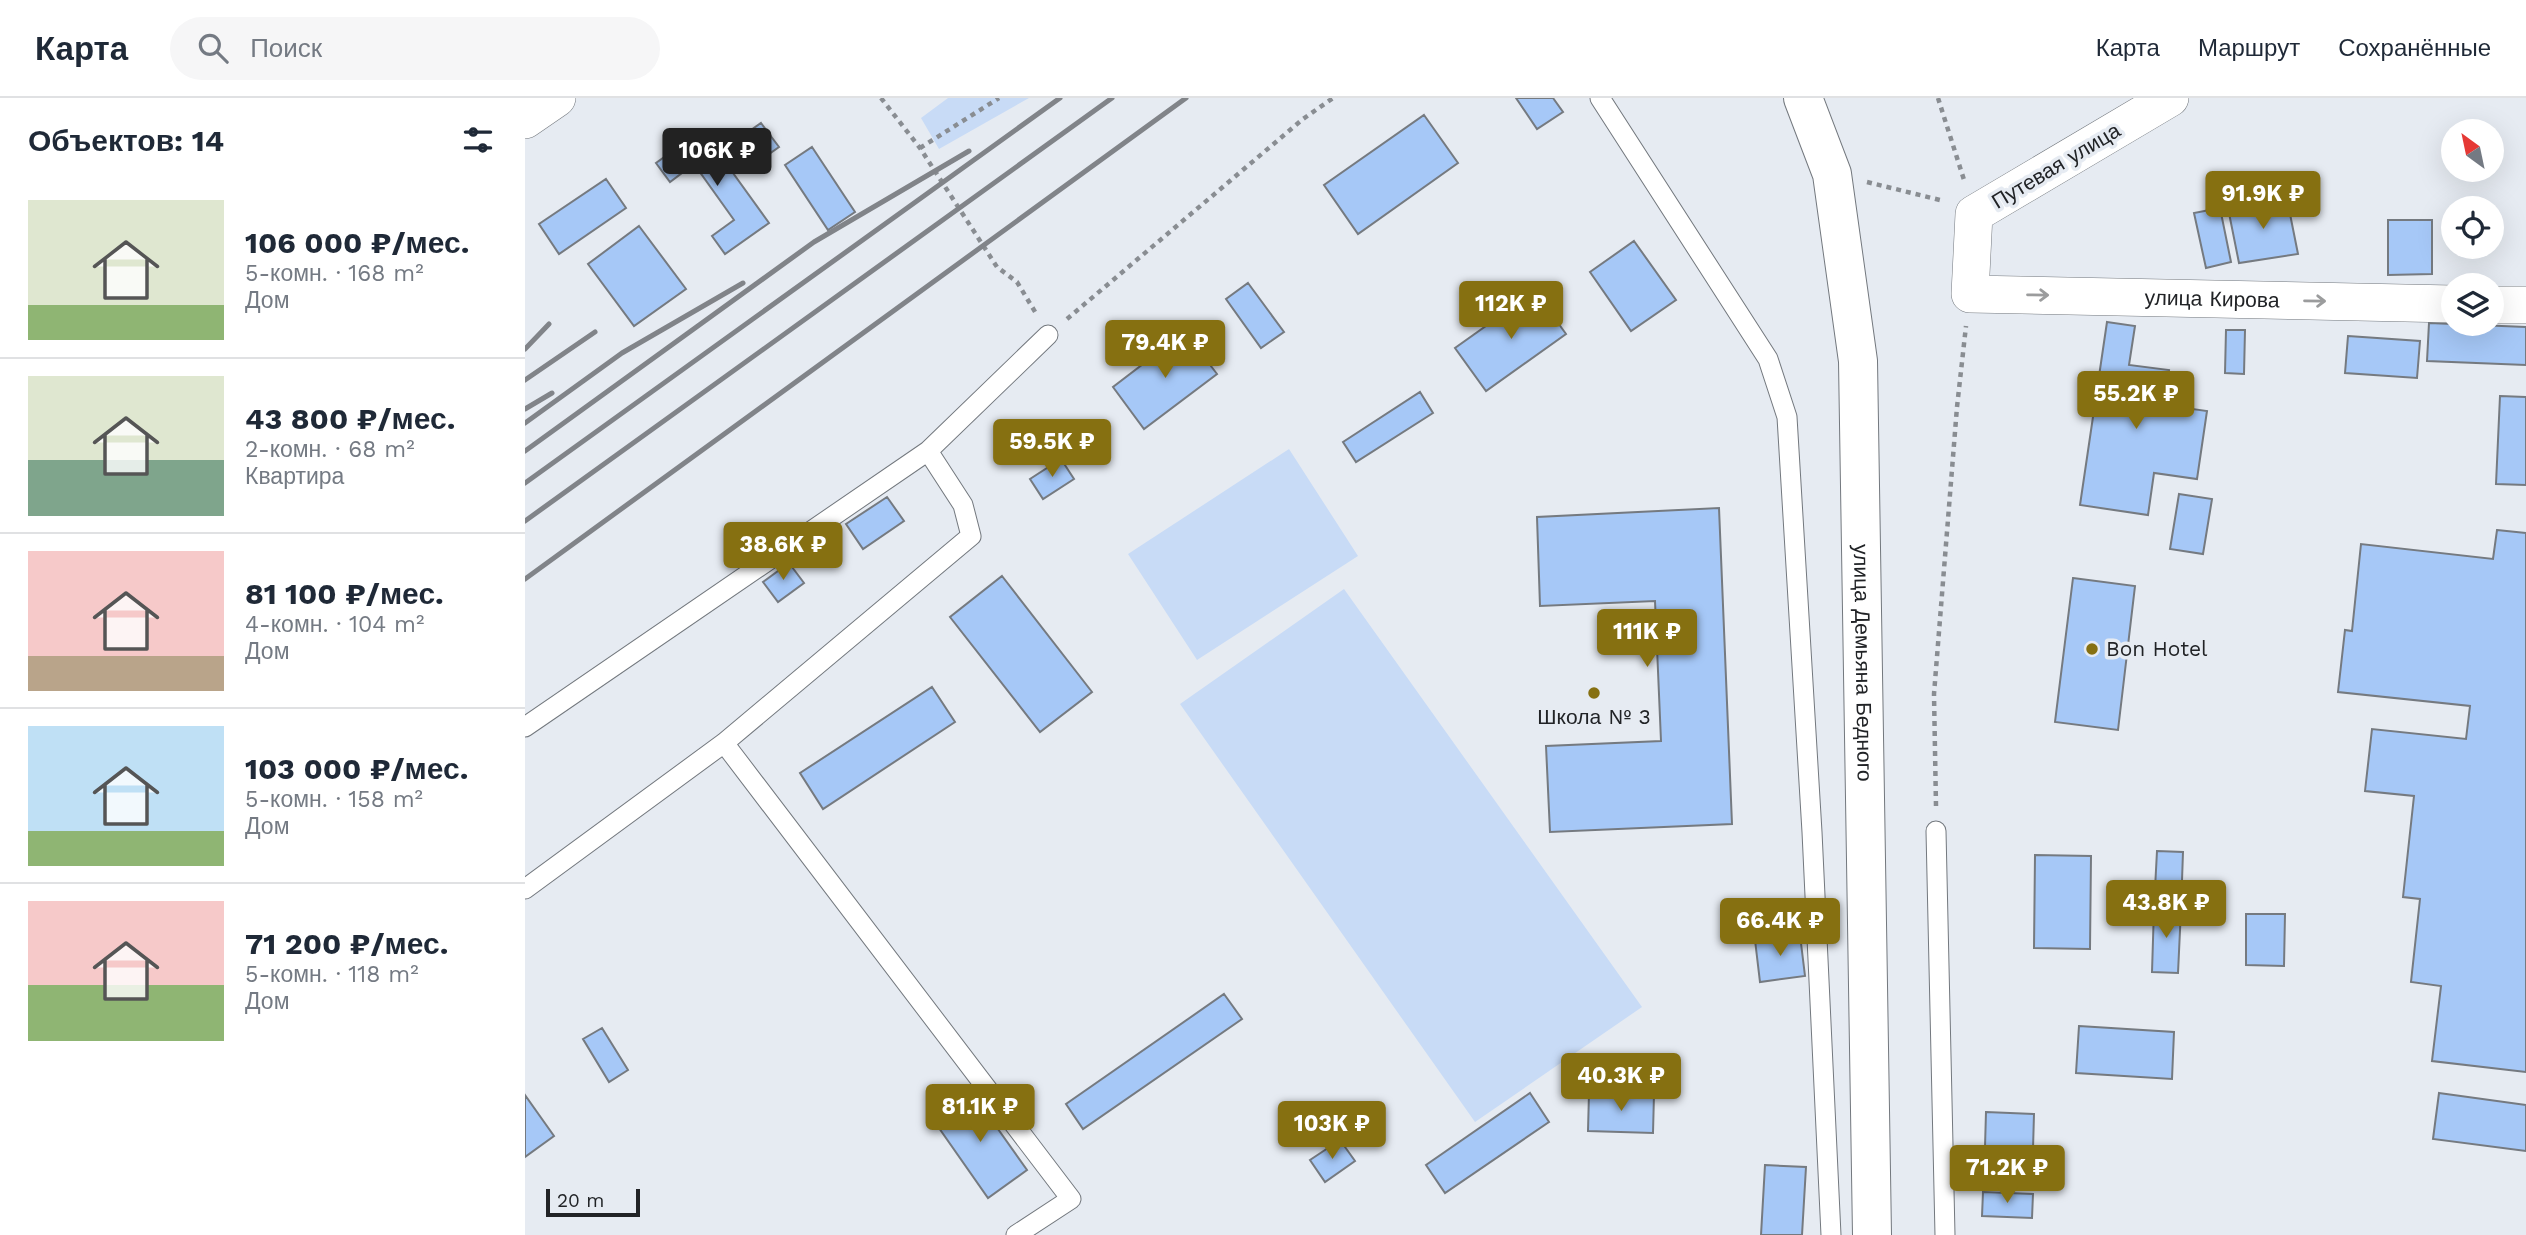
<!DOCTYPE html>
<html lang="ru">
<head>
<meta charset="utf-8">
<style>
  :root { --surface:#fff; --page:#f6f6f7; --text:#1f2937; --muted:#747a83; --line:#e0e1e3; --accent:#867011 }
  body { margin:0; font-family:"Work Sans",sans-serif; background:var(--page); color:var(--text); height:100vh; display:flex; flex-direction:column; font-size:26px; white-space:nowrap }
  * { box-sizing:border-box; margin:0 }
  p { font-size:23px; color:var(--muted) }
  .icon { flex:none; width:38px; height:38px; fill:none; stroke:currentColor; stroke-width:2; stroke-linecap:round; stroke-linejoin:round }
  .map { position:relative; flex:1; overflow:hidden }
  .details { display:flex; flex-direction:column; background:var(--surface); width:525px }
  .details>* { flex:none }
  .needle { width:46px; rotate:327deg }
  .buttons { position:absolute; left:1916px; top:21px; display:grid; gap:14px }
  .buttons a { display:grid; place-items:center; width:63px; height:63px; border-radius:50%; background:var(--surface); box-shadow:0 7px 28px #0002; font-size:35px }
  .scale { position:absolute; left:21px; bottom:18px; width:94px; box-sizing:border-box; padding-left:7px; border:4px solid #212326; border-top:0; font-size:19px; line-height:24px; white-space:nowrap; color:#212326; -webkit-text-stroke:5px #e6ebf2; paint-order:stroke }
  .price { position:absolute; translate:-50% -60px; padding:0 16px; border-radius:7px; background:var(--accent); color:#fff; font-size:23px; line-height:46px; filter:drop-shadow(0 2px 4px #0008) }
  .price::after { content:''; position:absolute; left:50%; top:42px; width:21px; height:16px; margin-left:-10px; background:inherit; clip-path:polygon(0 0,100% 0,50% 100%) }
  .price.on { background:#222; color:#fff }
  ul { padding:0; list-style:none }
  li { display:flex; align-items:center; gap:21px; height:175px; padding:0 28px }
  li+li { border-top:2px solid var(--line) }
  li span { display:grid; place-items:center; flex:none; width:196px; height:140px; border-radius:0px; color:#555 }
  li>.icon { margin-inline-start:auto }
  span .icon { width:84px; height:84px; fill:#fffc; stroke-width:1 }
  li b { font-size:30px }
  h2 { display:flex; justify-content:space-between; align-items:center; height:84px; padding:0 28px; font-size:30px }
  header { display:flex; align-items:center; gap:42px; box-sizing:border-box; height:98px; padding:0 35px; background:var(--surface); border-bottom:2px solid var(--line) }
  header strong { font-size:33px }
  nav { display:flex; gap:38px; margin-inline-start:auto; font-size:24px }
  .search { width:490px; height:63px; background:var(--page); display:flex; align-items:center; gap:18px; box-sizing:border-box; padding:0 24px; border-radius:38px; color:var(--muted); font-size:26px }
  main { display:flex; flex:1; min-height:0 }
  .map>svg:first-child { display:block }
  .green { fill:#c8dbf6 }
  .building { fill:#a6c8f7; stroke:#757a80; stroke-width:2 }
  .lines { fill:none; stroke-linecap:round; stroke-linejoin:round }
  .service-casing { stroke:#73787e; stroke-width:21 }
  .minor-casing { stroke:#73787e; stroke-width:38 }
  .primary-casing { stroke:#73787e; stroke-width:40 }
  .path { stroke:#898d92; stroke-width:4.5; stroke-dasharray:5 5; stroke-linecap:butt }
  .service { stroke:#fff; stroke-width:19 }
  .minor { stroke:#fff; stroke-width:37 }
  .primary { stroke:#fff; stroke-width:38 }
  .rail { stroke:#818489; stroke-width:5 }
  .oneway { stroke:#9b9c9d }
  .poi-dot { fill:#867011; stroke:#e6ebf2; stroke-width:2.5 }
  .labels { text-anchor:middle; stroke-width:7; stroke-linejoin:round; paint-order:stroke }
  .street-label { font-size:21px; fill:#212326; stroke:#e6ebf2 }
  .poi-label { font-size:21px; fill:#212326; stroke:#e6ebf2; text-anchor:start }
</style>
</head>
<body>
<header>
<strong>Карта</strong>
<div class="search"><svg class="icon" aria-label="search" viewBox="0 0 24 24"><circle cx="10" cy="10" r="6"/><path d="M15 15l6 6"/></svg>Поиск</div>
<nav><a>Карта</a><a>Маршрут</a><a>Сохранённые</a></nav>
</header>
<main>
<section class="details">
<h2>Объектов: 14<svg class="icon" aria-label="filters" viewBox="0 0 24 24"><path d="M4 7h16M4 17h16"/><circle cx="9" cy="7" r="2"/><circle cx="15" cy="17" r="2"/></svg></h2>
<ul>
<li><span style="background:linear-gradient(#dfe7d0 75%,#8fb573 0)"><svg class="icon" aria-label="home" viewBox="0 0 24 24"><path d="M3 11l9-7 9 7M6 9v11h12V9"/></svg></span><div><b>106 000 ₽/мес.</b><p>5-комн. · 168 m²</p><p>Дом</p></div></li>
<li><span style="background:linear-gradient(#dfe7d0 60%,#7fa58c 0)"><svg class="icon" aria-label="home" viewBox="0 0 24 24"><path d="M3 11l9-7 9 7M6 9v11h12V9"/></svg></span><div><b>43 800 ₽/мес.</b><p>2-комн. · 68 m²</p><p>Квартира</p></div></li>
<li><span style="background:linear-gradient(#f6c9c9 75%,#b9a48a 0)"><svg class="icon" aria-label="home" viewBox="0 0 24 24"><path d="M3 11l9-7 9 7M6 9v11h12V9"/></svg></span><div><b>81 100 ₽/мес.</b><p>4-комн. · 104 m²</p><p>Дом</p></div></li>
<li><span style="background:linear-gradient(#bfe0f5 75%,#8fb573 0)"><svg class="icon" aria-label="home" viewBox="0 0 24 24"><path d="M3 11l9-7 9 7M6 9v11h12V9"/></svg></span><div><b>103 000 ₽/мес.</b><p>5-комн. · 158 m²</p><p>Дом</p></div></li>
<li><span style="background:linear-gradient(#f6c9c9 60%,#8fb573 0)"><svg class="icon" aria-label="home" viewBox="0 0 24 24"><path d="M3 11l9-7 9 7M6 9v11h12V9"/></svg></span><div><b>71 200 ₽/мес.</b><p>5-комн. · 118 m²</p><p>Дом</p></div></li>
</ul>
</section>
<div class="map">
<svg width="2001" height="1137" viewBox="0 0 2001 1137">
  <rect width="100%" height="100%" fill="#e6ebf2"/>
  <path class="green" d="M423,0H504L414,51L396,20Z
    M764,351L833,458L672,562L603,456Z
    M819,491L1117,909L950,1024L655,606Z"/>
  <path class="building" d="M991,0H1028L1038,14L1012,31Z
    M899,17L933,65L833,136L799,87Z
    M236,25L254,49L237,61L219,37Z
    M177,32L244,125L200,156L187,138L209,122L169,66L145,84L131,65Z
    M287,49L330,114L303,132L260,67Z
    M81,81L101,110L34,156L14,126Z
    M1762,101L1773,156L1714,165L1703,110Z
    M1695,110L1706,164L1681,170L1669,115Z
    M1863,122H1907V176L1863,177Z
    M114,128L161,191L109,228L63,166Z
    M1109,143L1151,202L1106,233L1065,174Z
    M723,185L759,234L736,250L701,201Z
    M1010,193L1041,236L961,293L930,250Z
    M1582,224L1610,228L1604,267L1644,272L1639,307L1682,313L1672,381L1629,375L1623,417L1555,407Z
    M1904,225L2001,229V267L1902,263Z
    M1701,232H1720L1719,276L1700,275Z
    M660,234L692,276L619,331L588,289Z
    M1823,238L1895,243L1892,280L1820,275Z
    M895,294L908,315L831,364L818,344Z
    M1975,298L2001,299V387L1971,386Z
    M536,361L549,381L518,401L505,381Z
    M1654,396L1687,401L1678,456L1645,451Z
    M362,399L379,423L338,451L321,426Z
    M1194,410L1207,726L1025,734L1021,648L1136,643L1130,503L1015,508L1012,419Z
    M1972,432L2001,435V974L1907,963L1916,888L1886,884L1895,801L1878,799L1889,698L1840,693L1847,631L1941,641L1945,608L1813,594L1820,532L1827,533L1836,446L1968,461Z
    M264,465L279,485L253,504L238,484Z
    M477,478L567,594L515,634L425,519Z
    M1548,480L1610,488L1593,632L1530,624Z
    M407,589L430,624L298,711L275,675Z
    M1632,753L1658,754L1656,811L1629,810Z
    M1510,757L1566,758L1565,851L1509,850Z
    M1629,810L1656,811L1653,875L1627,874Z
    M1721,816H1760L1759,868L1721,867Z
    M1275,837L1280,878L1235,884L1230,842Z
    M699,896L717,921L558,1031L541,1006Z
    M1554,928L1649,934L1647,981L1551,975Z
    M77,930L103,972L84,984L58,941Z
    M446,993L502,1072L463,1100L407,1020Z
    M1005,995L1024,1024L920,1095L901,1067Z
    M1064,995L1129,996L1128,1035L1063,1033Z
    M1914,995L2001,1007V1053L1908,1041Z
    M0,997L29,1038L0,1059Z
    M1461,1014L1509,1016L1508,1051L1460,1049Z
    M815,1042L830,1063L800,1084L785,1062Z
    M1240,1067L1281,1069L1277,1137H1236Z
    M1458,1094L1508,1096L1507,1120L1457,1118Z"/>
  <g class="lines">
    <g class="service-casing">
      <path id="service" d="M1075,0L1243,261L1262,319L1287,734L1306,1137
        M0,629L403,353L523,237
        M199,645L546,1101L491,1137
        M1411,733L1420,1137
        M0,791L199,645L446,438L438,407L403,353"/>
    </g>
    <g class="minor-casing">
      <g id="minor">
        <path id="s1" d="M1645,0L1449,116L1445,196L1928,206"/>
        <path d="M0,22L32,0"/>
        <path d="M1967,207H2001"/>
      </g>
    </g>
    <g class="primary-casing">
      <g id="primary">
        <path id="s2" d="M1278,0L1307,76L1333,263L1347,1137"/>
      </g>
    </g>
    <path class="path" d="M356,0L395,50L472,169L492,184L512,217
      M1413,0L1440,85
      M395,50L474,0
      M1342,84L1419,103
      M542,221L778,21L808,0
      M1411,708L1409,596L1432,309L1441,228"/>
    <use href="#service" class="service"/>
    <use href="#minor" class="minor"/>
    <use href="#primary" class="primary"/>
    <path class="rail" d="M0,251L24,226
      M0,282L70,234
      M0,311L27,295
      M0,325L97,255L218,185
      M0,353L289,144L444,53
      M0,385L535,0
      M0,423L587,0
      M0,481L661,0"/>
  </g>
  <defs><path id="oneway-shaft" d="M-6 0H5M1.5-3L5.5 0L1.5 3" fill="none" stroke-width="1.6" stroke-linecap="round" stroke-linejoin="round" transform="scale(1.75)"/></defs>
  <g class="oneway">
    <use href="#oneway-shaft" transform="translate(1513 197) rotate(1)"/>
    <use href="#oneway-shaft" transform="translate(1790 203) rotate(1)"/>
  </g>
  <g class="poi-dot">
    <circle cx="1567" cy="551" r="7"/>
    <circle cx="1069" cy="595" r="7"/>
  </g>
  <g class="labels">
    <g class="street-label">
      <text transform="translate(1531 68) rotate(-31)" y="7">Путевая улица</text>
      <text dy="7" stroke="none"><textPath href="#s1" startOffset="550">улица Кирова</textPath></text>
      <text dy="7" stroke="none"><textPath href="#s2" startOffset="572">улица Демьяна Бедного</textPath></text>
    </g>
    <g class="poi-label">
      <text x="1581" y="558">Bon Hotel</text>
      <text x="1069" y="626" text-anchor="middle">Школа № 3</text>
    </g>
  </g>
</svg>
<div class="buttons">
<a><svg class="needle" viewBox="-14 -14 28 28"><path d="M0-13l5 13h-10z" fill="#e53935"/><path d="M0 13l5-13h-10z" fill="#747a83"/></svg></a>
<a><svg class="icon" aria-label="locate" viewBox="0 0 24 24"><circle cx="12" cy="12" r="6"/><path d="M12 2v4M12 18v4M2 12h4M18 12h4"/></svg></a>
<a><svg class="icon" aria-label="layers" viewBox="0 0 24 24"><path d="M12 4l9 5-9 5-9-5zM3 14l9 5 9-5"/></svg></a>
</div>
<div class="scale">20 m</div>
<b class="price on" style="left:192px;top:90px">106K ₽</b>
<b class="price" style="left:1738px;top:133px">91.9K ₽</b>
<b class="price" style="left:986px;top:243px">112K ₽</b>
<b class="price" style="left:640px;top:282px">79.4K ₽</b>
<b class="price" style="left:1611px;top:333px">55.2K ₽</b>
<b class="price" style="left:527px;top:381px">59.5K ₽</b>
<b class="price" style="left:258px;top:484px">38.6K ₽</b>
<b class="price" style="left:1122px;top:571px">111K ₽</b>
<b class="price" style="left:1641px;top:842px">43.8K ₽</b>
<b class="price" style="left:1255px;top:860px">66.4K ₽</b>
<b class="price" style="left:1096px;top:1015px">40.3K ₽</b>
<b class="price" style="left:455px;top:1046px">81.1K ₽</b>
<b class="price" style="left:807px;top:1063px">103K ₽</b>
<b class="price" style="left:1482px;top:1107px">71.2K ₽</b>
</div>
</main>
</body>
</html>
